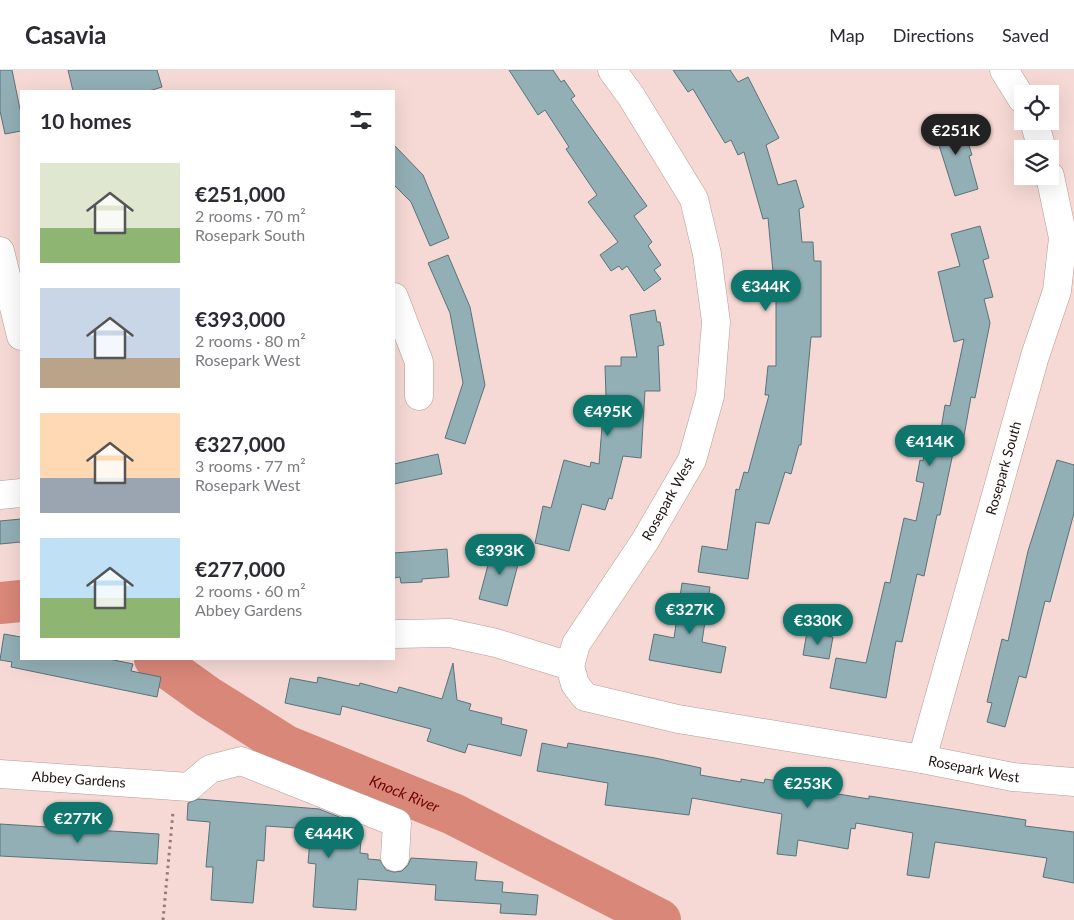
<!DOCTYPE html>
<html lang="en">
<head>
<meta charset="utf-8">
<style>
  :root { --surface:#fff; --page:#f2f2f3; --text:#2b2b33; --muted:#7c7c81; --line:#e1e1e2; --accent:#0f766e }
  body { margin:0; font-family:Lato,sans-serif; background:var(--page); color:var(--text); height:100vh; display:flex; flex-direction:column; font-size:19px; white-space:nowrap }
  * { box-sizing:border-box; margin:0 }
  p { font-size:16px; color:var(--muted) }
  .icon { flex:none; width:28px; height:28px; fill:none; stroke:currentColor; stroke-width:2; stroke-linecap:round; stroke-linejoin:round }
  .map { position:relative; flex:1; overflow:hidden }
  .sheet { position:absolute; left:20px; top:20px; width:375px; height:570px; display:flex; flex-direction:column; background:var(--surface); border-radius:0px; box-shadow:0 5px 20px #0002 }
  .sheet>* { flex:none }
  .buttons { position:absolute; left:1014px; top:15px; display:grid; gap:10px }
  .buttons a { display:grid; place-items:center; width:45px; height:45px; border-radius:0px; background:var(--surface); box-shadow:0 5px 20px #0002; font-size:25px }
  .price { position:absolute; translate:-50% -42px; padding:0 11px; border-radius:18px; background:var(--accent); color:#fff; font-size:16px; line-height:32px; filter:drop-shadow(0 1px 2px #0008) }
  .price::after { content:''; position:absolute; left:50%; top:30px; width:15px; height:11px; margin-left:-8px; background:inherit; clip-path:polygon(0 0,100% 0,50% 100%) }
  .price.selected { background:#222; color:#fff }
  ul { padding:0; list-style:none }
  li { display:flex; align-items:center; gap:15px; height:125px; padding:0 20px }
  li span { display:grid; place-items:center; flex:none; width:140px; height:100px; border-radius:0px; color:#555 }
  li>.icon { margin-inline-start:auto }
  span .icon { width:60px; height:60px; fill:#fffc; stroke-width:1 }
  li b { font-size:21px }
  h2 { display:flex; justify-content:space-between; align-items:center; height:60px; padding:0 20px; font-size:21px }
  header { display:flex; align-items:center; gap:30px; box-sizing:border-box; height:70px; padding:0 25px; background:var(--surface); border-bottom:1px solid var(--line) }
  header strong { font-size:24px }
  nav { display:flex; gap:28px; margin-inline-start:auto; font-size:18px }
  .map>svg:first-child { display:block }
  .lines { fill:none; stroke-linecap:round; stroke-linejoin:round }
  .river { stroke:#d98778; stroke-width:42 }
  .building { fill:#92afb5; stroke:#587379 }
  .minor-casing { stroke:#b69b96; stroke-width:29 }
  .path { stroke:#917d7a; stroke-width:3; stroke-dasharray:2.5 4; stroke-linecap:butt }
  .minor { stroke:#fff; stroke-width:28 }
  .labels { text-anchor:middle; stroke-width:4.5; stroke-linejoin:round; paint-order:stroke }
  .street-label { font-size:14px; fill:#1d1311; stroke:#fff }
  .water-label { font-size:15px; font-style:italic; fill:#6a0100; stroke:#fff }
</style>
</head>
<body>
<header>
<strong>Casavia</strong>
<nav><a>Map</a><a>Directions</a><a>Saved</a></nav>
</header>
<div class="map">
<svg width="1074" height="850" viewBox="0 0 1074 850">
  <rect width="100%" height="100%" fill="#f6d9d4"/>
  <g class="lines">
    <g class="river">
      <path d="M0,533L21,531"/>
      <path id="s1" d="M155,589L208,627L286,676L453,744L660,850"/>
    </g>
  </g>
  <path class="building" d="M0,0H12L21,44V61L5,64L0,41Z
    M68,0H157L162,17L149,21H73Z
    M509,0H553L561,12L564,10L575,26L571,29L647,136L634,146L652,172L648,176L661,195L654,200L661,209L644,221L627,196L622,200L619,196L611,201L600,185L618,172L588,132L597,125L566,79L569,77L545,40L538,45Z
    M673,0H730L738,12L748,7L779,68L766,75L778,115L796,110L804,137L799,139L802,172H813L814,191H821V267H811L801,375H799L791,404L785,402L769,454L756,452L748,509L698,502L702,476L727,480L736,419L739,420L744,402L748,403L769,325H765L768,296H776V202H773L768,148L763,149L744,82L738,85L731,70L725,73L693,19L688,22Z
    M960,47L972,85L969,86L978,119L955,126L933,56Z
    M394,75L423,105L449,168L430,176L411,132L394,115Z
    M980,156L989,188L983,190L993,227L984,229L990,253L975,328L971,327L962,377L957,376L955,383H953L940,445H937L924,506L917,504L902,572L896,571L886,628L830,618L836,588L866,593L885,512L890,513L904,448L916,451L924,413L916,411L920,390L923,391L929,357L941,359L945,335L950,336L964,269L954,272L938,202L960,196L951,164Z
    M448,185L470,237L485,315L465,374L445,368L463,313L450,243L428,193Z
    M655,240L657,252H660L664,275L658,276L660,321H645L641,388L623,386L612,429L609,428L605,440L582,434L569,481L535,473L543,436L551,438L564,390L590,397L591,392L599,394L602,357L607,358L605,296H621V287H637L630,245Z
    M438,384L442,404L394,414V394Z
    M1057,390L1074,395V443L1050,532L1045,531L1026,608L1019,606L1005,657L987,652L992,633L987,632L1002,569L1008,571L1028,481Z
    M21,449V472L0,474V451Z
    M493,476L521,483L507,536L479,529Z
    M447,479L449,507L422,509V512L401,513L400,507L394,508V483Z
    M682,513L710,517L702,572L726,577L721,603L649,590L654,564L674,568Z
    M807,562L833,567L829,589L803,585Z
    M4,564L21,567V589H109L133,594L131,601L161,607L157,627L11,597L12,592L0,590Z
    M453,593L457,630L471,634L469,640L502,648L501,654L527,660L521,686L468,674L465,683L427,671L431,659L342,636L340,645L285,633L290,608L317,613L318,607L359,616L360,613L397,623L399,617L442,629Z
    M542,673L567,678L568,673L655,688L701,698L700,705L741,712V709L764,713L765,709L807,716L808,714L832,718V723L869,729V726L1026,750L1025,756L1074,762V813L1043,807L1047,788L935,772L929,808L907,805L913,763L856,753L855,759L851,758L848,779L798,770L796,786L777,784L782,744L692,728L689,745L605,735L608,713L537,701Z
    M198,729L319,739L362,756L360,783L368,784V789L380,790L386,800L394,802L402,801L408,795L411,788L477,792L475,810L503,812L502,822L538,825L536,845L500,843L501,834L435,830L436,815L358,809L356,840L313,837L316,794L308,793L311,759L266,756L264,791L257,790L253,833L211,830L213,797H206L210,752L187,750L188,733Z
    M0,754L159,764L157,794L0,786Z"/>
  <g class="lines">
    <g class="minor-casing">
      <g id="minor">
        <path id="s2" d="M612,0L631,26L694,129L707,184L716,252L710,326L692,390L645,471L576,574L570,596L575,614L585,627L678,649L922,689L1013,707L1074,712"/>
        <path d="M1004,0L1022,29"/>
        <path d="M1034,51L1042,79"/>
        <path d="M0,181L21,266"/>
        <path d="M394,227L419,292V326"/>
        <path d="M0,425L21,423"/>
        <path d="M394,564L450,563L496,573L570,596"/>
        <path id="s3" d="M922,689L1035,286L1057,221L1063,168L1050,106"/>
        <path id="s4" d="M0,704L189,717L210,699L241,691L397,753L395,787"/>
      </g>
    </g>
    <path class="path" d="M163,850L173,742"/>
    <use href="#minor" class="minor"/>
  </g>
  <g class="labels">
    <g class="street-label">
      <text dy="5" stroke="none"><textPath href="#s3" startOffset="302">Rosepark South</textPath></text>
      <text transform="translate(668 429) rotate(-61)" y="5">Rosepark West</text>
      <text dy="5" stroke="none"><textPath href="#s2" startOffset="1090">Rosepark West</textPath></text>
      <text dy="5" stroke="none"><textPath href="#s4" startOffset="79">Abbey Gardens</textPath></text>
    </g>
    <g class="water-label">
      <text dy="5" stroke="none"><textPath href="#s1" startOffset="285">Knock River</textPath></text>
    </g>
  </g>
</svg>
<div class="buttons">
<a><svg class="icon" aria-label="locate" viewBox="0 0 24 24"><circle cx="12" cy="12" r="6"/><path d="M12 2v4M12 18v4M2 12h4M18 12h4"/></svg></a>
<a><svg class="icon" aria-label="layers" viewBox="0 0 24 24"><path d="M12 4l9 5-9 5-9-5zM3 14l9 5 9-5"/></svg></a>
</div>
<b class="price selected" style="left:956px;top:86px">€251K</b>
<b class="price" style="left:766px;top:242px">€344K</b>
<b class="price" style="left:608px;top:367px">€495K</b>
<b class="price" style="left:930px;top:397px">€414K</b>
<b class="price" style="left:500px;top:506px">€393K</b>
<b class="price" style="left:690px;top:565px">€327K</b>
<b class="price" style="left:818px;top:576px">€330K</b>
<b class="price" style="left:808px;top:739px">€253K</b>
<b class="price" style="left:78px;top:774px">€277K</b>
<b class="price" style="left:329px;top:789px">€444K</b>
<section class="sheet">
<h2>10 homes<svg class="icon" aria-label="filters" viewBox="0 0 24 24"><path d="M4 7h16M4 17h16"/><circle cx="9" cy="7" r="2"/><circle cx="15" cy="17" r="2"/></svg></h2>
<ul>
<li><span style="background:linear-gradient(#dfe7d0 65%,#8fb573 0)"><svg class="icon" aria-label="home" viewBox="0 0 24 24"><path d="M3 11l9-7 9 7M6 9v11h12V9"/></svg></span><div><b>€251,000</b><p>2 rooms · 70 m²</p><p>Rosepark South</p></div></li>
<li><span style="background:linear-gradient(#c9d6e8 70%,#b9a48a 0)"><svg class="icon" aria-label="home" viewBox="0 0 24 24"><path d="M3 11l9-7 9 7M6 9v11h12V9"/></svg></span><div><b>€393,000</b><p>2 rooms · 80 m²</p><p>Rosepark West</p></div></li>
<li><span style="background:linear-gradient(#ffd9b3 65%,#9aa5b1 0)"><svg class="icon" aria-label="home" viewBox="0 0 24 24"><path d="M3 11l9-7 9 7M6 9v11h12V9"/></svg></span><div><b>€327,000</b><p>3 rooms · 77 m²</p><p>Rosepark West</p></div></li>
<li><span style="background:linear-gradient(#bfe0f5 60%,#8fb573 0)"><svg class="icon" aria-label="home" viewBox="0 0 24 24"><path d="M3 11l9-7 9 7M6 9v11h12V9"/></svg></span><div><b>€277,000</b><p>2 rooms · 60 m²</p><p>Abbey Gardens</p></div></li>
</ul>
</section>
</div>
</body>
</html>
